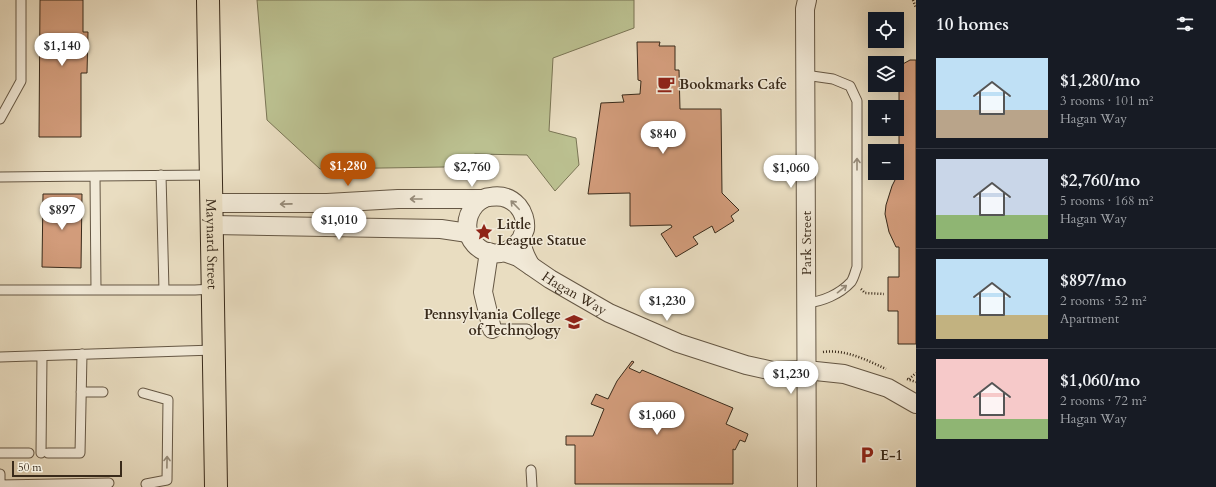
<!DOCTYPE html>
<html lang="en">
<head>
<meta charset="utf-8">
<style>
  :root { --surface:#171b24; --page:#242831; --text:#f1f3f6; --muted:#9ea1a6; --line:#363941; --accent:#b45309 }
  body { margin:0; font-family:Cardo,serif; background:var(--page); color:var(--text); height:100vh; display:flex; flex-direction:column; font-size:15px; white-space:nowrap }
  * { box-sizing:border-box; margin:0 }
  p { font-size:13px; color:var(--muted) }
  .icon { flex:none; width:22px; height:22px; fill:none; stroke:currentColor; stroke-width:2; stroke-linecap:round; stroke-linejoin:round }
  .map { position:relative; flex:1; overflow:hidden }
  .panel { display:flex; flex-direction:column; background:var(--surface); width:300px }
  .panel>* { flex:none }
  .fabs { position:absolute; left:868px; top:12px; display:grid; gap:8px }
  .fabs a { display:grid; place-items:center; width:36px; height:36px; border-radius:0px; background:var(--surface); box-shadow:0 4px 16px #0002; font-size:20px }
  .scale { position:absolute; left:12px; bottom:10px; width:110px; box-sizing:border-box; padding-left:4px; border:2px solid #392a1a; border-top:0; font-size:11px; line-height:14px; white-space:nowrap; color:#392a1a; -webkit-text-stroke:3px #f1e9d7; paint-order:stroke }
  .price { position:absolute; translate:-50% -34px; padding:0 9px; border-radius:14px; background:#fff; color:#222; font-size:13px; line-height:26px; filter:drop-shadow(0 1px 2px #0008) }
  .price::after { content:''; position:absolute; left:50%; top:24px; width:12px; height:9px; margin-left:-6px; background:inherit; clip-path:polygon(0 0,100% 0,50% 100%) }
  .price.active { background:var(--accent); color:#fff }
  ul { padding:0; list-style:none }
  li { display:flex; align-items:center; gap:12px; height:100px; padding:0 20px }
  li+li { border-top:1px solid var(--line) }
  li span { display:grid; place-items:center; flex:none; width:112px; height:80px; border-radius:0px; color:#555 }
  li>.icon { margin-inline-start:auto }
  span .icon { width:48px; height:48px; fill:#fffc; stroke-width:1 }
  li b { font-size:17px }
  h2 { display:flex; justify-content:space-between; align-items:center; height:48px; padding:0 20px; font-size:17px }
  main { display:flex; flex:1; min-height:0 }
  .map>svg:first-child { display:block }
  .green { fill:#bbc090; stroke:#7a7555 }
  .building { fill:#d29c7b; stroke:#392a1a }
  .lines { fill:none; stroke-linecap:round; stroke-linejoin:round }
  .lane-casing { stroke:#655744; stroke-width:11 }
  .street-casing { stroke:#655744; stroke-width:20 }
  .primary-casing { stroke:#392a1a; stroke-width:24 }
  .path { stroke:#392a1a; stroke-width:2.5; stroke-dasharray:1 2; stroke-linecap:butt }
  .lane { stroke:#f1e9d7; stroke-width:9 }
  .street { stroke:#f1e9d7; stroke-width:18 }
  .primary { stroke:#e9ddc1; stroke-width:22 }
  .oneway { stroke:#958a78 }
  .labels { text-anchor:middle; stroke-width:3; stroke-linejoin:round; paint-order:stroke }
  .poi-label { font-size:14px; font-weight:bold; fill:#392a1a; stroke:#f1e9d7; text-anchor:start }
  .street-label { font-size:14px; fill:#392a1a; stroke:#f1e9d7 }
</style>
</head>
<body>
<main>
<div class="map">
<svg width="916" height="487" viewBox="0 0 916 487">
  <rect width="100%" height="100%" fill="#e9ddc1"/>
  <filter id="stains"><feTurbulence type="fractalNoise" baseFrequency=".005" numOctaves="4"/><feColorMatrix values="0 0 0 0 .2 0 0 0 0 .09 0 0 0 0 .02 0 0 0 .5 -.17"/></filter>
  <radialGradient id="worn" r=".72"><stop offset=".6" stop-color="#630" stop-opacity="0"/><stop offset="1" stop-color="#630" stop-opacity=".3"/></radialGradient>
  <path class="green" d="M257,0H634V28L553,58L549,131L576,138L579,165L555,191L527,155L475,154L444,167L320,169L267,120Z"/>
  <path class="building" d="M40,0H83V32H88L87,73H81V137H39Z
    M637,42H660L659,46H675V70H679L680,109H721L722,193L739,210L731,216L734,221L715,233L712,226L693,237L698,244L676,257L661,234L672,227L671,225L630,226V193L588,194L601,103L624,102L622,95L640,94L641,81L638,80Z
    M910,60H916V344H898V311H888V277H899V247H896L889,232L885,214L886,205L892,186L896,178H899V72L901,65Z
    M43,194H82L81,268L42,267Z
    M632,361L634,362L629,368L640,373L642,370L733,408L726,424L748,434L745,442L740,440L735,450L733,449V484H575V445H566V436H593L604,409L591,404L596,394L608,399L617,381Z"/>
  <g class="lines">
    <g class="lane-casing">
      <path id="lane" d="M805,75L833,79L850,86L857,101V267C855,272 854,278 851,282C840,294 822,302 806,303
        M0,119L21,81V0
        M161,175L164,290
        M95,176L211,175
        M0,177L95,176L96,290
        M0,290H195L213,289
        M492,329H527L530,334
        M0,357L214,350
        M81,392H103
        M143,393L168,400L167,480L146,484
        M0,453H29
        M41,453L42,356
        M48,453H80L82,354
        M531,470L532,487
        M0,474V485L109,483"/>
    </g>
    <g class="street-casing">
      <g id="street">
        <path d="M212,203H327L398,199H483"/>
        <path d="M213,225L441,229L468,233"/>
        <path d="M522,238C519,241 517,245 513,247C485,268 452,233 475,205C479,201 484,197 490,197C501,195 511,198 518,206C523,212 526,221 525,229C524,232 522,235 522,238C521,248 526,258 531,266"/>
        <path d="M489,252L483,292L492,329"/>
        <path id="s1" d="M504,252L518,257L550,279L609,313L678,343L746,365L773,371L806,370L844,374L888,388L916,404"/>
        <path d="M807,487L805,9L807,0"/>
      </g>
    </g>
    <g class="primary-casing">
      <g id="primary">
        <path id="s2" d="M208,0L216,487"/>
      </g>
    </g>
    <path class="path" d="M913,0L916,8
      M869,116H875
      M861,289L865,293L884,294
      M823,352C845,349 867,360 886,369
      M907,379L916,382
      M909,379L916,373"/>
    <use href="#lane" class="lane"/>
    <use href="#street" class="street"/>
    <use href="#primary" class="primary"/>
  </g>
  <defs><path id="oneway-shaft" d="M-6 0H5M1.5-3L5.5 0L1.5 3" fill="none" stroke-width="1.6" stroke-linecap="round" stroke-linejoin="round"/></defs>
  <g class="oneway">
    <use href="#oneway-shaft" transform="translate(857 164) rotate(-90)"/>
    <use href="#oneway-shaft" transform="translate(416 199) rotate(180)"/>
    <use href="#oneway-shaft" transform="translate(286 204) rotate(179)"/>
    <use href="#oneway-shaft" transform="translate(515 205) rotate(-134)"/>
    <use href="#oneway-shaft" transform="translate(842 289) rotate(-39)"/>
    <use href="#oneway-shaft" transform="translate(167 462) rotate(-89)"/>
  </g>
  <defs>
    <g id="cafe-bare" transform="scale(1.38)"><path d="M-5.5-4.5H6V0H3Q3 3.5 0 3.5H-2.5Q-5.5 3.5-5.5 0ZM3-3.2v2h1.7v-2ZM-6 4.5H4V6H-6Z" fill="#8f2418" stroke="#f1e9d7" stroke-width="2.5" paint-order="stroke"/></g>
    <g id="sight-bare" transform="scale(1.38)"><path d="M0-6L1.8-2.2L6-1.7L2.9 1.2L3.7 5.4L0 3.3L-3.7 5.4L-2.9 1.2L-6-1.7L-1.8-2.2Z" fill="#8f2418" stroke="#f1e9d7" stroke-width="2.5" paint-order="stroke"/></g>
    <g id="university-bare" transform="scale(1.38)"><path d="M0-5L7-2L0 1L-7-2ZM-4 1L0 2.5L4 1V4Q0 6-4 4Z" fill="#8f2418" stroke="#f1e9d7" stroke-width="2.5" paint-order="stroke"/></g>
    <g id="parking-bare" transform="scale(1.38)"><path d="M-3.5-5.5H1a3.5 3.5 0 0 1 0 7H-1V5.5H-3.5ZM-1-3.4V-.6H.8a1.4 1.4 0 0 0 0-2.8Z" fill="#8f2418" stroke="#f1e9d7" stroke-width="2.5" paint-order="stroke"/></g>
  </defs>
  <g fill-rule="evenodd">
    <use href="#cafe-bare" x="666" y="84"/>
    <use href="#sight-bare" x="484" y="232"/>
    <use href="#university-bare" x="574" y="322"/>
    <use href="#parking-bare" x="867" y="455"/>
  </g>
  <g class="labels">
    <g class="poi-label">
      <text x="679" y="89">Bookmarks Cafe</text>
      <text x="497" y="229">Little<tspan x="497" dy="16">League Statue</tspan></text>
      <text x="561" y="319" text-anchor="end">Pennsylvania College<tspan x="561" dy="16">of Technology</tspan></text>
      <text x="880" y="460">E-1</text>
    </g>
    <g class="street-label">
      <text dy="5" stroke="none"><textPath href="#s2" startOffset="244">Maynard Street</textPath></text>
      <text transform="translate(806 243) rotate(-90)" y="5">Park Street</text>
      <text dy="5" stroke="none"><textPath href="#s1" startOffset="82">Hagan Way</textPath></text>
    </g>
  </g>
  <rect width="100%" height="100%" filter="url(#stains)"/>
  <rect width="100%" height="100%" fill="url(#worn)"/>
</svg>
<div class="fabs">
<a><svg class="icon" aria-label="locate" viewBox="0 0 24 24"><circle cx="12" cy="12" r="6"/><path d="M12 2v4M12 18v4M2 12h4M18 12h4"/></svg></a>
<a><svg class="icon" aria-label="layers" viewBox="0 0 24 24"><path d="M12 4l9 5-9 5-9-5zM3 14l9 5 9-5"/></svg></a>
<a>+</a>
<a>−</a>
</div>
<div class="scale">50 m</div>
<b class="price" style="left:62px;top:67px">$1,140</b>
<b class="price" style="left:663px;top:155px">$840</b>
<b class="price active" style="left:348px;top:187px">$1,280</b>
<b class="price" style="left:472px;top:188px">$2,760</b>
<b class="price" style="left:791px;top:189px">$1,060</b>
<b class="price" style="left:62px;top:231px">$897</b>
<b class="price" style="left:339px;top:241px">$1,010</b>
<b class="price" style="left:667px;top:322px">$1,230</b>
<b class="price" style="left:791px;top:395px">$1,230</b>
<b class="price" style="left:657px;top:436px">$1,060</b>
</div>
<section class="panel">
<h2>10 homes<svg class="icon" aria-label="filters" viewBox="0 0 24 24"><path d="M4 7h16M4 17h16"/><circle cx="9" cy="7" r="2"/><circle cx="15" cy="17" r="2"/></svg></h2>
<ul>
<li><span style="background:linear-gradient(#bfe0f5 65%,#b9a48a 0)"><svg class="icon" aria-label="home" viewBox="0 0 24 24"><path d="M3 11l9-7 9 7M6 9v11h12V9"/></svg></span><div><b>$1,280/mo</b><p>3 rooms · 101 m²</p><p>Hagan Way</p></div></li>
<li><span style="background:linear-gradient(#c9d6e8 70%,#8fb573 0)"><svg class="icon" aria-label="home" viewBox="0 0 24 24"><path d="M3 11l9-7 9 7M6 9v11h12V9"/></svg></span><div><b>$2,760/mo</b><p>5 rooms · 168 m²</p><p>Hagan Way</p></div></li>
<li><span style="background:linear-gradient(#bfe0f5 70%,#c2b280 0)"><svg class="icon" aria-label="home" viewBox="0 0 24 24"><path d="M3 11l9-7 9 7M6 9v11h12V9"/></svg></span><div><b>$897/mo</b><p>2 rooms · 52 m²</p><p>Apartment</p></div></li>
<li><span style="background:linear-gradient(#f6c9c9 75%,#8fb573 0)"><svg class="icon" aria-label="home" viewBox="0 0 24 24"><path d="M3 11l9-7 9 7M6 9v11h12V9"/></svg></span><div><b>$1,060/mo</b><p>2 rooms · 72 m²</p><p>Hagan Way</p></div></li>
</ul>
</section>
</main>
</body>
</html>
